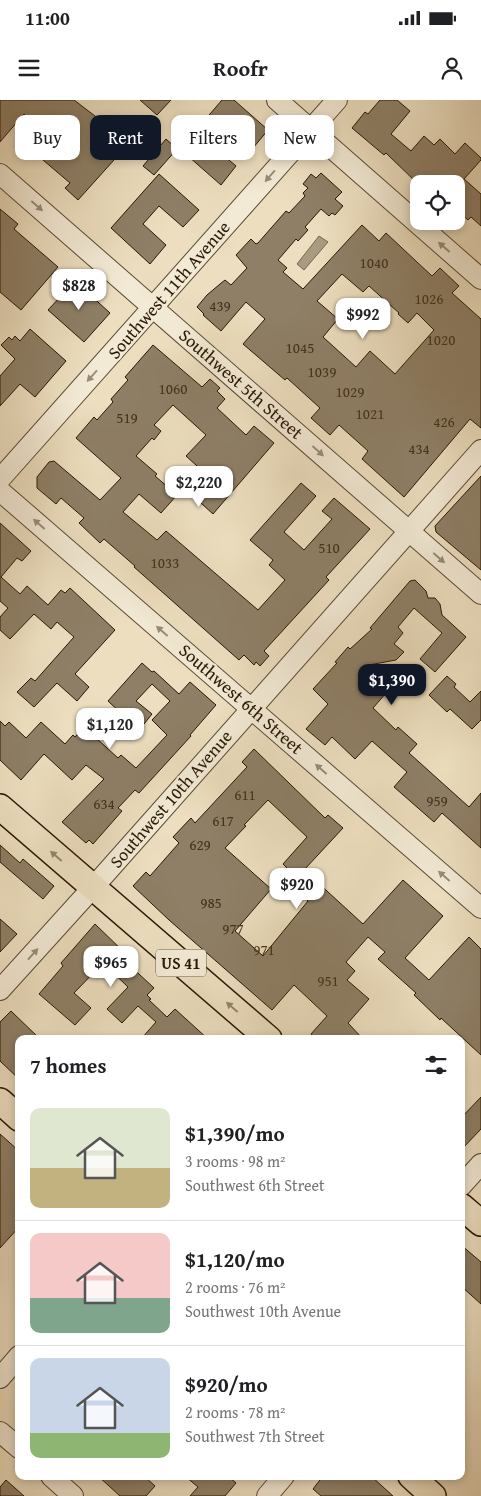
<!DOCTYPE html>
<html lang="en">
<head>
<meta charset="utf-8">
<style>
  :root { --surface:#fff; --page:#f6f6f6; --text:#202124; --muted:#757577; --line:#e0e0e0; --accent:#111827 }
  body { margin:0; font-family:"Gentium Book Plus",serif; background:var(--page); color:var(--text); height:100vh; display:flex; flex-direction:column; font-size:19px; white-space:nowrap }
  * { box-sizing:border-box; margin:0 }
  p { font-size:16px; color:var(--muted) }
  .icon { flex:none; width:28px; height:28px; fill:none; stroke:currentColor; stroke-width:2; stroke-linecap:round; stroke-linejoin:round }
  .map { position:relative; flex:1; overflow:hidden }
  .sheet { position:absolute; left:15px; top:935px; width:450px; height:445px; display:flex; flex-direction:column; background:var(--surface); border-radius:10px; box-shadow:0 2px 8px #0003 }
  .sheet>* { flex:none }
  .top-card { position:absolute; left:15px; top:15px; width:451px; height:45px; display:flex; gap:10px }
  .buttons { position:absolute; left:410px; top:75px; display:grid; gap:10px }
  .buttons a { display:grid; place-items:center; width:55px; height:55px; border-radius:10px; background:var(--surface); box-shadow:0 2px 8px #0003; font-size:25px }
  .price { position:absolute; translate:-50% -42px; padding:0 11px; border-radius:10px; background:#fff; color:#222; font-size:16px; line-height:32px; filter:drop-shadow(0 1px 2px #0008) }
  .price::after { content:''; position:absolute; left:50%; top:30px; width:15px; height:11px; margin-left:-8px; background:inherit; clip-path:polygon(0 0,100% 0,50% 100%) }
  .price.selected { background:var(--accent); color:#fff }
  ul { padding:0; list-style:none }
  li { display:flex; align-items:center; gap:15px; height:125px; padding:0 15px }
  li+li { border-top:1px solid var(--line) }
  li span { display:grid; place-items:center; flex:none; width:140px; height:100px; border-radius:10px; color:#555 }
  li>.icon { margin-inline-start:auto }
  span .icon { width:60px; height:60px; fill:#fffc; stroke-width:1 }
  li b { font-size:21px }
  h2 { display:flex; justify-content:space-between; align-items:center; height:60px; padding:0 15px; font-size:21px }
  .pill { padding:0 18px; border-radius:10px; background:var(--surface); box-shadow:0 2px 8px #0003; font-size:18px; line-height:45px }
  .pill.selected { background:var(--accent); color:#fff }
  .status { display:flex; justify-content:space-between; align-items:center; height:35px; padding:0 25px; background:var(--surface); direction:ltr }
  .status svg { height:14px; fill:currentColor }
  header { display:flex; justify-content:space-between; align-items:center; height:65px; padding:0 15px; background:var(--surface); font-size:22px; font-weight:700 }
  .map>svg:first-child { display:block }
  .water { fill:#a99b80; stroke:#75674f }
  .building { fill:#8e7f66; stroke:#281805; fill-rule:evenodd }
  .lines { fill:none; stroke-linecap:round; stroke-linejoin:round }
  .minor-casing { stroke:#594a34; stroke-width:22 }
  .major-casing { stroke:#281805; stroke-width:28 }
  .minor { stroke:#f3ead5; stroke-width:20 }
  .major { stroke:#ecdebf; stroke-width:25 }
  .oneway { fill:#988c77 }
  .oneway2 { fill:#94856b }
  .labels { text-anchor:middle; stroke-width:4.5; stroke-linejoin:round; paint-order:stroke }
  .number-label { font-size:15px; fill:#42321d }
  .shield { fill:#f3ead5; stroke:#655743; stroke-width:1 }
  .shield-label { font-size:16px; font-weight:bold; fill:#281805 }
  .street-label { font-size:18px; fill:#281805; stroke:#f3ead5 }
</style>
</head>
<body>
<div class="status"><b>11:00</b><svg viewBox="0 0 49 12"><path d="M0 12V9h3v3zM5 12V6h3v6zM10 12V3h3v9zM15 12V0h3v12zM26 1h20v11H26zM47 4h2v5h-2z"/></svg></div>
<header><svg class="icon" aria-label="menu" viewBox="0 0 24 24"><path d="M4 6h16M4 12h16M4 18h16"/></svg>Roofr<svg class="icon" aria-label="person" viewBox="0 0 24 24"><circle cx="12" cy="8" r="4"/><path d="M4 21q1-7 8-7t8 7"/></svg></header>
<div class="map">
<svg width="481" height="1396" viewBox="0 0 481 1396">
  <rect width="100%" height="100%" fill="#ecdebf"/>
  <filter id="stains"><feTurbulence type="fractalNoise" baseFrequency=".004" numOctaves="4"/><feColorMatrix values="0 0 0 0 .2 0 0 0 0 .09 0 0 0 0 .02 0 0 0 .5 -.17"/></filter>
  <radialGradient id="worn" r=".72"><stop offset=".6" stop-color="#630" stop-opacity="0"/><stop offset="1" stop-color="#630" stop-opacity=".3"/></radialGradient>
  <path class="water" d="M319,136L328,142L304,170L297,164Z"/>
  <path class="building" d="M0,0H74L116,32L119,28L132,40L78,100L65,88L70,83L43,60L56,46L24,14L0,42Z
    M140,0H171L157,15Z
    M222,0H234L268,30L253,48L228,26L211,45L236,66L221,85L180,49Z
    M380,0H397L410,11L391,34L411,51L424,36L434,45L440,39L455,54L465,43L481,58V60L464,79L481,94V126L471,117L468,120L456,109V84H418L386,53L384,55L352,28L365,12L368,14Z
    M166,39L177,49L154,75L143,66Z
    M321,73L342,92L335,99L343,106L335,115L332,113L329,116L321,109L305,127L308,130L298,141L296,139L278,160L287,168L283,172L303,189L362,125L379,141L386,133L432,176L440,168L459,186L452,193L481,219V328L470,319L404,397L362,359L368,351L339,325L330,335L311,318L320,308L287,278L285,280L243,244L265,219L246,202L221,231L203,215L204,214L197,207L207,195L220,184L225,180L231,185L247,168L236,155L251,139L256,144L258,143L286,111L289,113L305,96L303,93L308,88L303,84L311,74L316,78ZM342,174L363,192L369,186L399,213L398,214L408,223L417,213L434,230L395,274L370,251L356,267L323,237L338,219L317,201Z
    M159,74L199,110L183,127L159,106L143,124L166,145L150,164L111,128Z
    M0,109L18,124L14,129L58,167L21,210L0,192Z
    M75,181L110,213L84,242L48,210Z
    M30,229L66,261L35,297L20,284L0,306V276L15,259L1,245L9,237L12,240L15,236L20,241Z
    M153,245L202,287L210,279L220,288L217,291L225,299L217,308L246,335L254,326L274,343L213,414L191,394L208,376L186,356L206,335L173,305L154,325L161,331L154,340L152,338L136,356L157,374L155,376L177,395L161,413L139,394L123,412L157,440L166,431L258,510L285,480L269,465L273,460L250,440L301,383L316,396L284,432L304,450L332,419L322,411L334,398L370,429L326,477L329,480L264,551L269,556L260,566L256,562L254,565L244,555L239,560L134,467L135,466L104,439L100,443L79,423L84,418L61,398L56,404L37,388V377L49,362L54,361L100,400L121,378L76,338L94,317L97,320L113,302L111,299L128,280L125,277Z
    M481,376V470L436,432L435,426Z
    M0,423L31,451L22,461L17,458L1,477L20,494L27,486L48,505L61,490L65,493L70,488L115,530L75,574L89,587L77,601L57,583L34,607L17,592L31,578L35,581L74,537L57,522L51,529L34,514L10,539L0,530V517L8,508L0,501Z
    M415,480L426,491L428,498H435L440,504L442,515L466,537L435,572L420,559L442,533L414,508L398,527L403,533L394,544L404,552L396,560L369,565L393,585L373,608L396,630L398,627L417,644L409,653L469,707L481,693V748L442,713L434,722L394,687L407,672L372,641L355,659L332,637L325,645L306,629L328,604L313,589L337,563L335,562L348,547L350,549L372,529L370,528L410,481Z
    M142,563L152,572L154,571L179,594L190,582L216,605L190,635L191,636L139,693L135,690L118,708L122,711L93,744L89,740L86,743L62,722L104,679L86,665L72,680L44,654L21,680L0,660V621L5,626L9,622L26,638L41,622L65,644L73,635L75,637L84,627L118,658L121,655L136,668L167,635L152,620L170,601L152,584L136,601L152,614L144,624L127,610L123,615L108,601Z
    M447,576L456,584L454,587L470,602L481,591V620L472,629L450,609L447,612L429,595Z
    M254,649L325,718L328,715L343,728L304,770L363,824L403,780L443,816L405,858L429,880L469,837L481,849V955L441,918L440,920L414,895L416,893L378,859L385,852L368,837L346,862L355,871L347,880L369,899L348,923L363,939H317L311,934L327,916L294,885L272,910L169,820L133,786L146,772L150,776L179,743L173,737L191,718L195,723L247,667L242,662ZM268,700L307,737L283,764L289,770L283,778L308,801L263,856L235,831L271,789L225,748L246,726L244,725Z
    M0,745L20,763L23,759L54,786L43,799L0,762Z
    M0,819L17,834L0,852Z
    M95,824L128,856L124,860L154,888L147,895L151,899L149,900L167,917L175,909L208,939H141L156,922L138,906L122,923L107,909L128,887L103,863L74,893L91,908L75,925L39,894L63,866L61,863Z
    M11,911L40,939H19V979L0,961V922Z
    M481,997V1029L461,1050V1018Z
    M0,1034L19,1051V1127L0,1148Z
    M461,1145L481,1162V1204L461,1186Z
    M98,1376H144L155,1386L146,1396H120Z
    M185,1376H228L236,1383L225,1396H190L198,1387Z
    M323,1376H371L393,1396H321L313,1389Z
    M6,1380L24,1396H0V1387Z"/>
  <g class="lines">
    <g class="minor-casing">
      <path id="minor" d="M277,0L481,179
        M0,74L481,494
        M0,379L337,0
        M0,391L481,808
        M0,890L105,774L481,350
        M461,1086L481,1064
        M0,1278L19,1256
        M0,1332L19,1348
        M51,1376L73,1396
        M267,1396L284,1376"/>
    </g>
    <g class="major-casing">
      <path id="major" d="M0,707L269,939
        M0,1001L19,1018
        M461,1106L481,1123
        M411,1376L433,1396"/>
    </g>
    <use href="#minor" class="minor"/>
    <use href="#major" class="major"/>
  </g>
  <defs><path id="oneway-solid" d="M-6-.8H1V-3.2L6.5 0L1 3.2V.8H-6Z" transform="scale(1.25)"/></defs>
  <g class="oneway">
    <use href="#oneway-solid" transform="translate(270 76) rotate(131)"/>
    <use href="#oneway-solid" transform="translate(37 106) rotate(41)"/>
    <use href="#oneway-solid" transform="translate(444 147) rotate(-139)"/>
    <use href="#oneway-solid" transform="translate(92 276) rotate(132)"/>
    <use href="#oneway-solid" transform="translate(318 351) rotate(42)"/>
    <use href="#oneway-solid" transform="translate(39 424) rotate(-139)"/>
    <use href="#oneway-solid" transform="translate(439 458) rotate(41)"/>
    <use href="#oneway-solid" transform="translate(162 531) rotate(-139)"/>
    <use href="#oneway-solid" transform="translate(321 669) rotate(-139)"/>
    <use href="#oneway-solid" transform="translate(444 776) rotate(-139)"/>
    <use href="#oneway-solid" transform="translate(33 854) rotate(-48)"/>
  </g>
  <g class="oneway2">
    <use href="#oneway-solid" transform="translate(56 756) rotate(-139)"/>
    <use href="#oneway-solid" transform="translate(232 907) rotate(-139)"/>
  </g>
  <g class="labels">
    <g class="number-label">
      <text x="374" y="168">1040</text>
      <text x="429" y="204">1026</text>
      <text x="220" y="211">439</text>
      <text x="441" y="245">1020</text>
      <text x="300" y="253">1045</text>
      <text x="322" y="277">1039</text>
      <text x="173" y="294">1060</text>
      <text x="350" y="297">1029</text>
      <text x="370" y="319">1021</text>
      <text x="127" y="323">519</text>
      <text x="444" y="327">426</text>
      <text x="419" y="354">434</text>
      <text x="329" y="453">510</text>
      <text x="165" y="468">1033</text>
      <text x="245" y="700">611</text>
      <text x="437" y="706">959</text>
      <text x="104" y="709">634</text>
      <text x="223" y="726">617</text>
      <text x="200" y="750">629</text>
      <text x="211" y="808">985</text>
      <text x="233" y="834">977</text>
      <text x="264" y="855">971</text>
      <text x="328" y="886">951</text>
    </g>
    <rect class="shield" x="156" y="849.5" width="50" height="27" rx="4"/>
    <g class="shield-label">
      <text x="181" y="869">US 41</text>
    </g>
    <g class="street-label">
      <text transform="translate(169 190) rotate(-49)" y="6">Southwest 11th Avenue</text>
      <text transform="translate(241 284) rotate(41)" y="6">Southwest 5th Street</text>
      <text transform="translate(241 599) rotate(41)" y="6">Southwest 6th Street</text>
      <text transform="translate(171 699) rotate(-49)" y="6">Southwest 10th Avenue</text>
    </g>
  </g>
  <rect width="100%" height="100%" filter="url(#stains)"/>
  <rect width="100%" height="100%" fill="url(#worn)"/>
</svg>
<div class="buttons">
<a><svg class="icon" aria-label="locate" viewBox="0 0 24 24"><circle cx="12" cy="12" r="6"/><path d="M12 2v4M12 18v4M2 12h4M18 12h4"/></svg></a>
</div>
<b class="price" style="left:79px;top:211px">$828</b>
<b class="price" style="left:363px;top:240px">$992</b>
<b class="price" style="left:199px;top:408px">$2,220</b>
<b class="price selected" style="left:392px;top:606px">$1,390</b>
<b class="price" style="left:110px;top:650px">$1,120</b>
<b class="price" style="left:297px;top:810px">$920</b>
<b class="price" style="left:111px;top:888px">$965</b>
<div class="top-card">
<a class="pill">Buy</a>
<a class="pill selected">Rent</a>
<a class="pill">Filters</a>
<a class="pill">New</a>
</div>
<section class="sheet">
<h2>7 homes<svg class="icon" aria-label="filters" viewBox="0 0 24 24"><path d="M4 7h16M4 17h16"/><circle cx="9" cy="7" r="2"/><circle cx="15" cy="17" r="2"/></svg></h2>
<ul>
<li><span style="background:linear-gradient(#dfe7d0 60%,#c2b280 0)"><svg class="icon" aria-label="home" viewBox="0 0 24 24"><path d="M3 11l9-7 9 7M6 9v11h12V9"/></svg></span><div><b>$1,390/mo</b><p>3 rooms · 98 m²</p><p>Southwest 6th Street</p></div></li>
<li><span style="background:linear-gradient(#f6c9c9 65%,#7fa58c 0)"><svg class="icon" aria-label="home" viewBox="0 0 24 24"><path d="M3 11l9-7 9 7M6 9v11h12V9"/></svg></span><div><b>$1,120/mo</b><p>2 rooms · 76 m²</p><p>Southwest 10th Avenue</p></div></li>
<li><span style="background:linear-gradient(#c9d6e8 75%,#8fb573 0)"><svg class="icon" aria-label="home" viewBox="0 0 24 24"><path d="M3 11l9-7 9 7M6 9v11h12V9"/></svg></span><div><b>$920/mo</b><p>2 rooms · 78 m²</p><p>Southwest 7th Street</p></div></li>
</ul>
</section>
</div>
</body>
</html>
